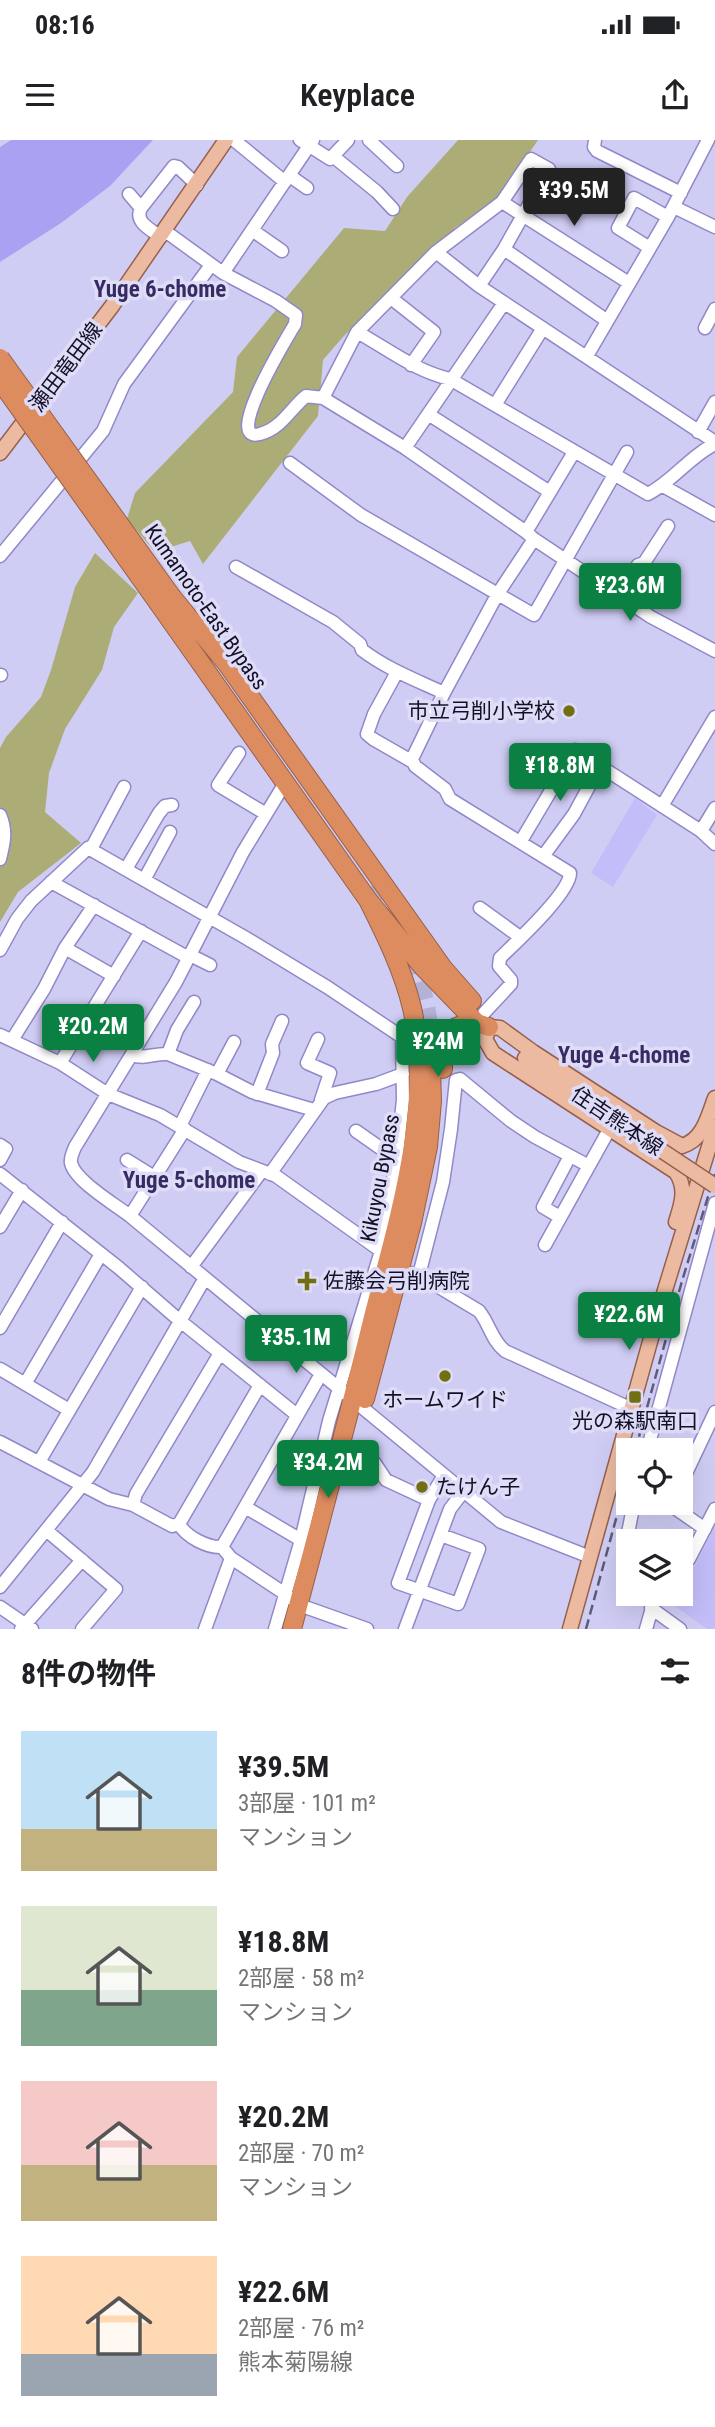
<!DOCTYPE html>
<html lang="ja">
<head>
<meta charset="utf-8">
<style>
  :root { --surface:#fff; --page:#f6f6f6; --text:#202124; --muted:#757577; --accent:#0b8043 }
  body { margin:0; font-family:"Roboto Condensed","Noto Sans JP",sans-serif; background:var(--page); color:var(--text); height:100vh; display:flex; flex-direction:column; font-size:26px; white-space:nowrap }
  * { box-sizing:border-box; margin:0 }
  p { font-size:23px; color:var(--muted) }
  .icon { flex:none; width:38px; height:38px; fill:none; stroke:currentColor; stroke-width:2; stroke-linecap:round; stroke-linejoin:round }
  .map { position:relative; height:1489px; overflow:hidden }
  .details { display:flex; flex-direction:column; background:var(--surface); flex:1 }
  .details>* { flex:none }
  .controls { position:absolute; left:616px; top:1298px; display:grid; gap:14px }
  .controls a { display:grid; place-items:center; width:77px; height:77px; border-radius:0px; background:var(--surface); box-shadow:0 7px 28px #0002; font-size:35px }
  .price { position:absolute; translate:-50% -60px; padding:0 16px; border-radius:7px; background:var(--accent); color:#fff; font-size:23px; line-height:46px; filter:drop-shadow(0 2px 4px #0008) }
  .price::after { content:''; position:absolute; left:50%; top:42px; width:21px; height:16px; margin-left:-10px; background:inherit; clip-path:polygon(0 0,100% 0,50% 100%) }
  .price.selected { background:#222; color:#fff }
  ul { padding:0; list-style:none }
  li { display:flex; align-items:center; gap:21px; height:175px; padding:0 21px }
  li span { display:grid; place-items:center; flex:none; width:196px; height:140px; border-radius:0px; color:#555 }
  li>.icon { margin-inline-start:auto }
  span .icon { width:84px; height:84px; fill:#fffc; stroke-width:1 }
  li b { font-size:30px }
  h2 { display:flex; justify-content:space-between; align-items:center; height:84px; padding:0 21px; font-size:30px }
  .status { display:flex; justify-content:space-between; align-items:center; height:49px; padding:0 35px; background:var(--surface); direction:ltr }
  .status svg { height:19px; fill:currentColor }
  header { display:flex; justify-content:space-between; align-items:center; height:91px; padding:0 21px; background:var(--surface); font-size:32px; font-weight:600 }
  .map>svg:first-child { display:block }
  .built { fill:#c3bef9 }
  .green { fill:#acad76 }
  .water { fill:#aba1f2 }
  .lines { fill:none; stroke-linecap:round; stroke-linejoin:round }
  .highway-tunnel { stroke:#b4b0d6; stroke-width:18; stroke-dasharray:18 9; stroke-linecap:butt }
  .minor-casing { stroke:#9088c8; stroke-width:15 }
  .major-casing { stroke:#96604c; stroke-width:17 }
  .highway-casing { stroke:#96604c; stroke-width:20 }
  .minor { stroke:#fff; stroke-width:12 }
  .major { stroke:#ebbaa0; stroke-width:14 }
  .highway { stroke:#dd8c60; stroke-width:18 }
  .rail { stroke:#5e5a78; stroke-width:2.5; stroke-dasharray:10 5; stroke-linecap:butt }
  .major-bridge-casing { stroke:#96604c; stroke-width:17; stroke-linecap:butt }
  .highway-bridge-casing { stroke:#96604c; stroke-width:20; stroke-linecap:butt }
  .major-bridge { stroke:#ebbaa0; stroke-width:14 }
  .highway-bridge { stroke:#dd8c60; stroke-width:18 }
  .poi-dot { fill:#716f11; stroke:#dedcf7; stroke-width:2.5 }
  .labels { text-anchor:middle; stroke-width:7; stroke-linejoin:round; paint-order:stroke }
  .street-label { font-size:21px; fill:#130f26; stroke:#dedcf7 }
  .poi-label { font-size:21px; fill:#130f26; stroke:#dedcf7; text-anchor:start }
  .neighbourhood-label { font-size:23px; font-weight:bold; fill:#362c63; stroke:#dedcf7 }
</style>
</head>
<body>
<div class="status"><b>08:16</b><svg viewBox="0 0 49 12"><path d="M0 12V9h3v3zM5 12V6h3v6zM10 12V3h3v9zM15 12V0h3v12zM26 1h20v11H26zM47 4h2v5h-2z"/></svg></div>
<header><svg class="icon" aria-label="menu" viewBox="0 0 24 24"><path d="M4 6h16M4 12h16M4 18h16"/></svg>Keyplace<svg class="icon" aria-label="share" viewBox="0 0 24 24"><path d="M12 15V3M7 8l5-5 5 5M5 13v7h14v-7"/></svg></header>
<div class="map">
<svg width="715" height="1489" viewBox="0 0 715 1489">
  <rect width="100%" height="100%" fill="#d0cdf5"/>
  <path class="built" d="M635,658L657,675L613,747L591,733Z
    M715,1386V1489H707L665,1459L664,1455L681,1454V1434L691,1430L696,1424Z"/>
  <path class="green" d="M458,0H538L498,59L456,87L343,197L323,220L318,276L203,424L190,401L155,412L127,379L135,353L233,252L237,217L344,88L385,91L407,57Z
    M95,413L138,453L114,487L102,530L65,589L49,633L45,672L81,703L18,752L0,782V608L6,597L41,557L51,530L75,447Z"/>
  <path class="water" d="M11,0H153L110,46L61,83L0,122V7Z"/>
  <g class="lines">
    <path class="highway-tunnel" d="M373,745C402,790 426,841 430,896"/>
    <g class="minor-casing">
      <path id="minor" d="M234,0L285,42
        M300,0L330,19L348,0
        M369,0L397,26
        M595,0L594,7L597,11L681,53
        M334,17L377,52L393,69
        M290,36L307,48
        M129,54L141,68
        M502,62L629,143
        M674,67L715,87
        M252,90L282,111
        M165,91L223,133L276,161L296,175L295,184C290,193 221,304 260,294C281,289 291,268 306,256L323,258
        M161,97C150,89 134,82 141,68L174,26L178,27L197,45
        M650,108L618,88L634,58L668,77
        M436,112L479,146L715,302
        M223,133L313,0
        M479,146L504,109
        M391,158L434,192L411,225
        M606,180L504,109L549,29L531,19L502,62L436,112L357,192L323,258L405,308L526,392L534,399L651,477L715,511
        M705,188L715,169
        M357,192C388,209 415,231 450,239L648,354C673,341 690,316 715,304
        M587,216L668,77L708,0
        M495,265L543,188
        M428,274L550,352
        M698,292L715,262
        M405,308L504,163
        M290,323L361,375L534,475L627,312
        M663,346L715,375
        M526,392L574,312
        M0,416L103,291L124,244L211,125
        M236,427L333,482L360,504L362,510C387,529 416,540 444,553
        M619,456L638,425L644,423L668,386
        M397,532L374,574L367,594L373,599L413,622
        M0,535H1
        M239,613L218,645L266,674
        M285,643L243,712L176,842L75,1007C73,1012 70,1018 71,1023C75,1041 116,1065 130,1076L501,1382L590,1417
        M662,666L715,577
        M0,675C7,691 4,703 0,719
        M701,691L715,668
        M521,701L575,610L701,691L715,704
        M91,709L124,647
        M544,715L574,674L600,626
        M126,729L159,673L165,666L172,665
        M144,740L170,692
        M51,742L189,818
        M480,768L520,797
        M65,808L114,836
        M0,810L17,779L31,761L88,708L246,798L327,847L402,897L403,960L397,1015L381,1111L329,1281L301,1400L275,1489
        M190,815L210,825
        M484,873L511,844V840L499,826L500,818C515,803 570,753 570,733L450,659L445,649L415,626L412,619L444,553L497,455L534,399
        M0,895L60,923L108,954L160,975L239,1022L276,1036L381,1111
        M318,899L307,923L330,933L321,960
        M12,900L44,849L65,808L94,765
        M168,914L177,890L194,862
        M132,915C145,920 154,913 168,914L217,934L252,952L314,970
        M60,923L141,791
        M217,934L234,902
        M257,954L273,913L272,904L282,881
        M180,986L208,930
        M356,991L396,1019
        M0,1005L6,1009L0,1020
        M127,1020L156,1038
        M0,1034L119,1128L179,1180L297,1275
        M270,1034L324,958L335,953L376,944L403,934
        M130,1076L185,989
        M560,1077L543,1067L570,1016
        M0,1087L22,1050
        M545,1105L610,988
        M191,1127L261,1032
        M406,1132L419,1135L479,1171C489,1183 492,1201 505,1211L632,1269
        M419,1135L443,1042L451,989L456,940L460,939L511,981L535,997L589,1026
        M0,1188L62,1082
        M0,1229L69,1270
        M25,1244L101,1114
        M0,1302L109,1359L133,1365L172,1386L179,1384
        M647,1311L715,1063
        M39,1322L142,1147
        M374,1322L386,1340L429,1360
        M681,1344L715,1272
        M674,1363L672,1366L705,1389
        M133,1365L136,1354L220,1213
        M245,1367L301,1400
        M179,1384C186,1397 208,1408 222,1407L231,1418L305,1467L367,1489
        M179,1384L260,1245
        M46,1390L116,1449L82,1489
        M441,1395L479,1409L458,1464L398,1443L429,1360L444,1335
        M630,1402L627,1398L634,1363
        M222,1407L321,1234
        M681,1426L689,1419L715,1369
        M0,1447L93,1332L205,1138
        M0,1467L32,1489
        M651,1468L680,1489
        M21,1489L82,1420
        M205,1489L231,1418
        M405,1489L450,1369L463,1352
        M646,1489L656,1454"/>
    </g>
    <g class="major-casing">
      <path id="major" d="M0,313L112,166L226,0
        M489,887L485,899L493,913L676,1032C687,1049 682,1063 676,1082
        M489,887L500,888L533,912L656,992L682,1006C703,1000 708,977 715,958
        M525,918L596,967
        M570,1489L658,1173L715,987"/>
    </g>
    <g class="highway-casing">
      <path id="highway" d="M172,457L227,524L443,828L472,861
        M159,464L368,760L422,826L477,883L489,887
        M443,929C443,899 442,884 477,883
        M365,1259L412,1083L428,1007L432,961L430,896
        M292,1489C319,1386 347,1284 372,1181C397,1083 434,969 412,868C403,830 385,794 368,760"/>
    </g>
    <use href="#minor" class="minor"/>
    <use href="#major" class="major"/>
    <use href="#highway" class="highway"/>
    <path class="rail" d="M635,1311L682,1141L715,1034
      M586,1489L628,1335"/>
    <g class="major-bridge-casing">
      <path id="major-bridge" d="M596,967L715,1046"/>
    </g>
    <g class="highway-bridge-casing">
      <path id="highway-bridge" d="M0,218L172,457
        M0,241L159,464"/>
    </g>
    <use href="#major-bridge" class="major-bridge"/>
    <use href="#highway-bridge" class="highway-bridge"/>
  </g>
  <g class="poi-dot">
    <circle cx="569" cy="571" r="7"/>
    <path d="M303.5 1130.5h7v7h7v7h-7v7h-7v-7h-7v-7h7z"/>
    <circle cx="445" cy="1236" r="7"/>
    <rect x="628" y="1250" width="14" height="14" rx="3.5"/>
    <circle cx="422" cy="1347" r="7"/>
  </g>
  <g class="labels">
    <g class="street-label">
      <text transform="translate(66 227) rotate(-53)" y="7">瀬田竜田線</text>
      <text transform="translate(206 467) rotate(55)" y="7">Kumamoto-East Bypass</text>
      <text transform="translate(617 981) rotate(34)" y="7">住吉熊本線</text>
      <text transform="translate(380 1038) rotate(-79)" y="7">Kikuyou Bypass</text>
    </g>
    <g class="poi-label">
      <text x="555" y="578" text-anchor="end">市立弓削小学校</text>
      <text x="323" y="1148">佐藤会弓削病院</text>
      <text x="445" y="1267" text-anchor="middle">ホームワイド</text>
      <text x="635" y="1288" text-anchor="middle">光の森駅南口</text>
      <text x="436" y="1354">たけん子</text>
    </g>
    <g class="neighbourhood-label">
      <text x="160" y="157">Yuge 6-chome</text>
      <text x="624" y="923">Yuge 4-chome</text>
      <text x="189" y="1048">Yuge 5-chome</text>
    </g>
  </g>
</svg>
<div class="controls">
<a><svg class="icon" aria-label="locate" viewBox="0 0 24 24"><circle cx="12" cy="12" r="6"/><path d="M12 2v4M12 18v4M2 12h4M18 12h4"/></svg></a>
<a><svg class="icon" aria-label="layers" viewBox="0 0 24 24"><path d="M12 4l9 5-9 5-9-5zM3 14l9 5 9-5"/></svg></a>
</div>
<b class="price selected" style="left:574px;top:88px">¥39.5M</b>
<b class="price" style="left:630px;top:483px">¥23.6M</b>
<b class="price" style="left:560px;top:663px">¥18.8M</b>
<b class="price" style="left:93px;top:924px">¥20.2M</b>
<b class="price" style="left:438px;top:939px">¥24M</b>
<b class="price" style="left:629px;top:1212px">¥22.6M</b>
<b class="price" style="left:296px;top:1235px">¥35.1M</b>
<b class="price" style="left:328px;top:1360px">¥34.2M</b>
</div>
<section class="details">
<h2>8件の物件<svg class="icon" aria-label="filters" viewBox="0 0 24 24"><path d="M4 7h16M4 17h16"/><circle cx="9" cy="7" r="2"/><circle cx="15" cy="17" r="2"/></svg></h2>
<ul>
<li><span style="background:linear-gradient(#bfe0f5 70%,#c2b280 0)"><svg class="icon" aria-label="home" viewBox="0 0 24 24"><path d="M3 11l9-7 9 7M6 9v11h12V9"/></svg></span><div><b>¥39.5M</b><p>3部屋 · 101 m²</p><p>マンション</p></div></li>
<li><span style="background:linear-gradient(#dfe7d0 60%,#7fa58c 0)"><svg class="icon" aria-label="home" viewBox="0 0 24 24"><path d="M3 11l9-7 9 7M6 9v11h12V9"/></svg></span><div><b>¥18.8M</b><p>2部屋 · 58 m²</p><p>マンション</p></div></li>
<li><span style="background:linear-gradient(#f6c9c9 60%,#c2b280 0)"><svg class="icon" aria-label="home" viewBox="0 0 24 24"><path d="M3 11l9-7 9 7M6 9v11h12V9"/></svg></span><div><b>¥20.2M</b><p>2部屋 · 70 m²</p><p>マンション</p></div></li>
<li><span style="background:linear-gradient(#ffd9b3 70%,#9aa5b1 0)"><svg class="icon" aria-label="home" viewBox="0 0 24 24"><path d="M3 11l9-7 9 7M6 9v11h12V9"/></svg></span><div><b>¥22.6M</b><p>2部屋 · 76 m²</p><p>熊本菊陽線</p></div></li>
</ul>
</section>
</body>
</html>
